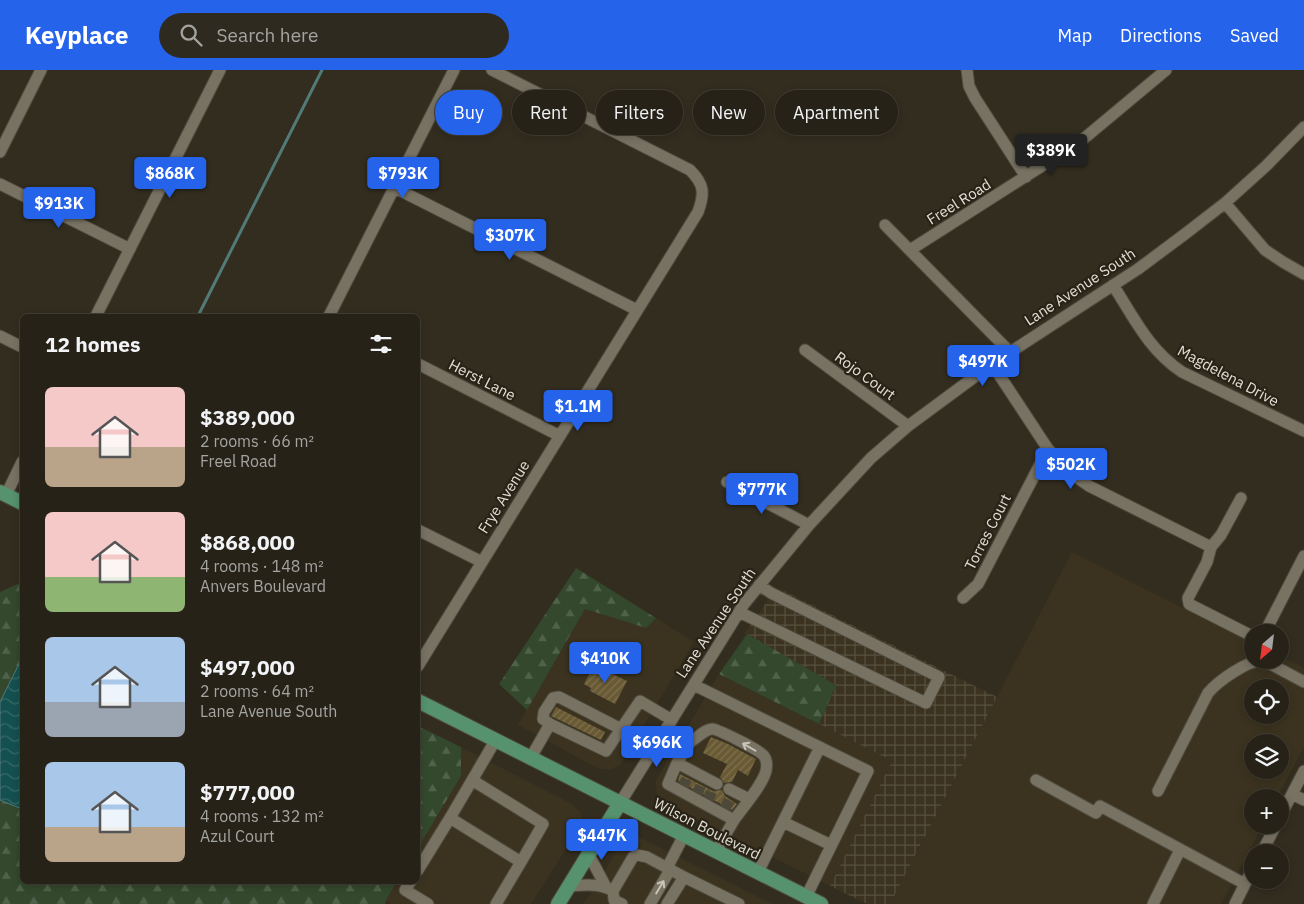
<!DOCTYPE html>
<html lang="en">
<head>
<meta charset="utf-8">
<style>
  :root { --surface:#262217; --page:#2e2a20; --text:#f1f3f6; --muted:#a4a4a1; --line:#423f36; --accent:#2563eb }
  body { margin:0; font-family:"IBM Plex Sans",sans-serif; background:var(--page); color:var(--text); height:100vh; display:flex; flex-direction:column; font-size:19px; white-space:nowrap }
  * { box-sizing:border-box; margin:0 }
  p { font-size:16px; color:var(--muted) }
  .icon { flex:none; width:28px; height:28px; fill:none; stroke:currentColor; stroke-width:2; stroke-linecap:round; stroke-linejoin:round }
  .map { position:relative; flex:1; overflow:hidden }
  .side { position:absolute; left:20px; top:244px; width:400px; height:570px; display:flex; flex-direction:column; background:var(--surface); border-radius:8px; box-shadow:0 2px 8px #0003,0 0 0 1px var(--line) }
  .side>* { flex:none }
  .guide { position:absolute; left:435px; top:20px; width:475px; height:45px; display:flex; gap:10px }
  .needle { width:32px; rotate:208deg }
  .fabs { position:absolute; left:1244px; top:554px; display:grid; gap:10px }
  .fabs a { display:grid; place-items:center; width:45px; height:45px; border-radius:50%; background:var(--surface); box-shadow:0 2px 8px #0003,0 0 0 1px var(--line); font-size:25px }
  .price { position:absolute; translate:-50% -42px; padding:0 11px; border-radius:5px; background:var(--accent); color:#fff; font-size:16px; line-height:32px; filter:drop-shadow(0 1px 2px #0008) }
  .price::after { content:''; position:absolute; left:50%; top:30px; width:15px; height:11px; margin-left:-8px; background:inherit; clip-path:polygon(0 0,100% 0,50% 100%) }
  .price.selected { background:#222; color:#fff }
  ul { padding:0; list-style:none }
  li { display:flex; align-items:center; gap:15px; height:125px; padding:0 25px }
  li span { display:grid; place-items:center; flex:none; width:140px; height:100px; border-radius:8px; color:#555 }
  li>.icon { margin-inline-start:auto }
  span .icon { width:60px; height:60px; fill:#fffc; stroke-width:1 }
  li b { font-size:21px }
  h2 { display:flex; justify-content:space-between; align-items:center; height:60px; padding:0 25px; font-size:21px }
  .tag { padding:0 18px; border-radius:22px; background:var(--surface); box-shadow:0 2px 8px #0003,0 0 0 1px var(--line); font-size:18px; line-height:45px }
  .tag.selected { background:var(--accent); color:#fff }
  header { display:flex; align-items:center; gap:30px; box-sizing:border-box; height:70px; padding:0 25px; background:var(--accent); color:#fff }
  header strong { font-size:24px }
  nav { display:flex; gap:28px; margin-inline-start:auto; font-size:18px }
  .search { width:350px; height:45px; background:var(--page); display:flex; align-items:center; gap:12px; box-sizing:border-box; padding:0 18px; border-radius:28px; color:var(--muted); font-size:19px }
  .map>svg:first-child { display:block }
  .built { fill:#3b331f; fill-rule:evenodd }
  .industrial { fill:url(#industrial-grid) }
  .forest { fill:url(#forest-firs) }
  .water { fill:url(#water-waves); stroke:#527b78 }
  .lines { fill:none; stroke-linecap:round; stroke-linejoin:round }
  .stream { stroke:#527b78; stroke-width:3 }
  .building { fill:url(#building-hatch) }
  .minor-tunnel { stroke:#4c483a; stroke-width:11; stroke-dasharray:11 5.5; stroke-linecap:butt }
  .minor-casing { stroke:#4e4a3e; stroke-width:13 }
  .major-casing { stroke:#4e4a3e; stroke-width:16 }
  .minor { stroke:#787263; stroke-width:11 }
  .major { stroke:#55926d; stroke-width:14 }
  .oneway { stroke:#c8c4b9 }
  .labels { text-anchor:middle; stroke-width:4.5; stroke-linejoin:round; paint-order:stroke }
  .street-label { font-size:15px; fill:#e2dfd6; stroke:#282316 }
</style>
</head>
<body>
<header>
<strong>Keyplace</strong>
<div class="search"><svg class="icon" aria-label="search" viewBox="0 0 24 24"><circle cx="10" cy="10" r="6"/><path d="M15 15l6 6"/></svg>Search here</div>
<nav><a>Map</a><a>Directions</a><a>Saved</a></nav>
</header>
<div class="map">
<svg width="1304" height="834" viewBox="0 0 1304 834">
  <defs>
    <pattern id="industrial-grid" width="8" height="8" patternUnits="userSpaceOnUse" patternTransform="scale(1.25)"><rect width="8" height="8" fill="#3b331f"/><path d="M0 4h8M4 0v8" fill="none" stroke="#57503f"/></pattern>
    <pattern id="forest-firs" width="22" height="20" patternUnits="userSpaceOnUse" patternTransform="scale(1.25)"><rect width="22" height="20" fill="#33482d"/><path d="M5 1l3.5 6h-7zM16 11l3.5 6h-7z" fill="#50624b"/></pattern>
    <pattern id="water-waves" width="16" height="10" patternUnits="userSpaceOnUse" patternTransform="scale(1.25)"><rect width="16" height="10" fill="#155050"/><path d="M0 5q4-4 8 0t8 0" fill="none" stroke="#376968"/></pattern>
    <pattern id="building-hatch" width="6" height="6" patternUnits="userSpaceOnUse" patternTransform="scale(1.25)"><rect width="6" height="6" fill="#695a34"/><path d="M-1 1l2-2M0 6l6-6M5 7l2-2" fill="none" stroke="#7e7151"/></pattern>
  </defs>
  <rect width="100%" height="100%" fill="#322d1f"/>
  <path class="built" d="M1072,482L1252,573V590H1280V586L1304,598V677L1277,727L1252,728V755H1263L1221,834H890ZM1252,618H1280V645H1252ZM1252,672H1280V700H1252Z
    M585,539L646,558L656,548L694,572L620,695L611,699H599L518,655Z
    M719,604L893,691L830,816L671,736L658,727L655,712Z
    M461,677L572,734L580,742L582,750L580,757L531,834H391L386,830L397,811H418V778L461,706Z
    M639,767L772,834H583L592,822L623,770L628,768Z"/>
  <path class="industrial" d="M776,519H780L997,627L890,834H867L830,816L892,691L819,654L836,615L745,563Z"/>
  <path class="forest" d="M576,498L656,548L646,558L585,539L527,640L499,614Z
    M22,512V588L0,632V522Z
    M747,564L836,615L819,654L719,604Z
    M418,656L461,677V706L418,778Z
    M0,730L22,739V811H397L386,830L385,834H0Z"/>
  <path class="water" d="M22,588V739L0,730V632Z"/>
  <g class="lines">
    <path class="stream" d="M198,246L322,0"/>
  </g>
  <path class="building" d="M594,595L627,611L615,634L590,621L591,618L584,614Z
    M556,637L605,662L601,670L551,646Z
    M711,667L728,674L756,689L748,706L738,700L732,712L724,713L720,707L727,694L703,683Z
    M680,704L713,721L722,720L725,726L737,734L732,740L678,711Z"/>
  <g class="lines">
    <path class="minor-tunnel" d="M682,719L687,708
      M696,726L701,715
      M707,732L712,721
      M724,740L730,729"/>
    <g class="minor-casing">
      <path id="minor" d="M967,0L969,16L975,28L1026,107
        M0,82L41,0
        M0,114L130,179
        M395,118L637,240
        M1225,133L1265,180L1283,192L1304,204
        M885,155L1010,282
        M910,180L1081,71L1166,0
        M1113,215C1134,248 1149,280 1182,302L1304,361
        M96,246L220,0
        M329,246L454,0
        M0,266L22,277
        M805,280L908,356
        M418,294L560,366
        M992,294L1048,379L1069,402L1089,416L1211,477
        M727,412L809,455
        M6,425L22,392
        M1241,428L1221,465L1211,477L1207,492L1188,528L1189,534L1252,566
        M418,460L482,492
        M963,528L978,514L1048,379
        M739,542L926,633L939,607L771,523L759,515
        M1265,562L1304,486
        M418,596L698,142C705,123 704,114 690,100L492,0
        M694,615L868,701L806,827
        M550,654L543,649L544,642L553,628L559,627L621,659
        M667,657L690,672L677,693L668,714L734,750L716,781
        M495,671L450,748L521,792L496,834
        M690,672C696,669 706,658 713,659C721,661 760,680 764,686C767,690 767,696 766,701C762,716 743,737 734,750
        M530,689L550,654L606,681L640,631L672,650
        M677,693L717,714
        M472,710L543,754L521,792
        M1036,710L1096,743L1100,736L1245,814
        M729,719L749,729
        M1158,721L1208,623C1219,610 1247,591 1263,590L1304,612
        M1292,724L1304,730
        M620,733L744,534L809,455L871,388L908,356L992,294L1138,199L1185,164L1225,133L1266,96L1304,57
        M1280,747L1304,701
        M783,752L831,775
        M1262,782L1276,755
        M589,785L606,817
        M667,798L684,765
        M418,800L450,748
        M758,802L820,677
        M411,811L405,820L428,834
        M569,816C584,815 600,813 613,821L633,787L637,785L647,787L684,807
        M613,821L614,830L622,834
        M650,834L670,800
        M667,834L684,807L739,834
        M1153,834L1180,780
        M1235,834L1252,800"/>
    </g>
    <g class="major-casing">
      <path id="major" d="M0,422L22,433
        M418,631L821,834
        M558,834L620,733"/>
    </g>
    <use href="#minor" class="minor"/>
    <use href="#major" class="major"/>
  </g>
  <defs><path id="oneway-shaft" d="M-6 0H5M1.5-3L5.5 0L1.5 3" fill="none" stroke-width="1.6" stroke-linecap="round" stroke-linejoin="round" transform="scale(1.25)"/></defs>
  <g class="oneway">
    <use href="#oneway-shaft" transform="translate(749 677) rotate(-150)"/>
    <use href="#oneway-shaft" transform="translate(660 817) rotate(-59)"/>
  </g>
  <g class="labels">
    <g class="street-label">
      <text transform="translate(959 132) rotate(-32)" y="5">Freel Road</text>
      <text transform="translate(1080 217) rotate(-33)" y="5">Lane Avenue South</text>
      <text transform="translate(865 306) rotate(36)" y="5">Rojo Court</text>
      <text transform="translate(1228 306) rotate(28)" y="5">Magdelena Drive</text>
      <text transform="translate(482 310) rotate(27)" y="5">Herst Lane</text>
      <text transform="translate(504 427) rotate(-58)" y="5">Frye Avenue</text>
      <text transform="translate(988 462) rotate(-63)" y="5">Torres Court</text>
      <text transform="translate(716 553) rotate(-56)" y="5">Lane Avenue South</text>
      <text transform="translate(707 759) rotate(27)" y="5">Wilson Boulevard</text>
    </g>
  </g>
</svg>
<div class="fabs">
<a><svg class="needle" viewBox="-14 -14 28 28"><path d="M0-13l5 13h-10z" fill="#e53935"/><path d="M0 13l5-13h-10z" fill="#a4a4a1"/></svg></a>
<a><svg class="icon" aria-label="locate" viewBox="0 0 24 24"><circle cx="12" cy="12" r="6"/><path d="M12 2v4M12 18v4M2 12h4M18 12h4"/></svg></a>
<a><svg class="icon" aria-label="layers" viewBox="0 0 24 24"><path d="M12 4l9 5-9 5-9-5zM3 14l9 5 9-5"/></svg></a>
<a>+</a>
<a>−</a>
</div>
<b class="price selected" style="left:1051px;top:106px">$389K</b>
<b class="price" style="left:170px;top:129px">$868K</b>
<b class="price" style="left:403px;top:129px">$793K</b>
<b class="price" style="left:59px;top:159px">$913K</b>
<b class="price" style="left:510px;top:191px">$307K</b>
<b class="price" style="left:983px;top:317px">$497K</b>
<b class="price" style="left:578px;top:362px">$1.1M</b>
<b class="price" style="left:1071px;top:420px">$502K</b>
<b class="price" style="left:762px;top:445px">$777K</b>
<b class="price" style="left:605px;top:614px">$410K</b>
<b class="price" style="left:657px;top:698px">$696K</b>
<b class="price" style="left:602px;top:791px">$447K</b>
<div class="guide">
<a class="tag selected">Buy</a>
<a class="tag">Rent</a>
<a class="tag">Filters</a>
<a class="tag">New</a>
<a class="tag">Apartment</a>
</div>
<section class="side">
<h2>12 homes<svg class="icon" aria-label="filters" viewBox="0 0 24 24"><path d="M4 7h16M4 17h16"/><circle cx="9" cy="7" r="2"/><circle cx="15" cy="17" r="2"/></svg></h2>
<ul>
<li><span style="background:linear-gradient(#f6c9c9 60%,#b9a48a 0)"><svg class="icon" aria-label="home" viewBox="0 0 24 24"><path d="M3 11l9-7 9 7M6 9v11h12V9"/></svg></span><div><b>$389,000</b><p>2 rooms · 66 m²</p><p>Freel Road</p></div></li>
<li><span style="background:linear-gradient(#f6c9c9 65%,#8fb573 0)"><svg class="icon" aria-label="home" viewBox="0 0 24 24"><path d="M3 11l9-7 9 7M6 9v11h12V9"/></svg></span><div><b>$868,000</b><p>4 rooms · 148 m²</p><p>Anvers Boulevard</p></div></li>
<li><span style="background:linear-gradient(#a9c7e8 65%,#9aa5b1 0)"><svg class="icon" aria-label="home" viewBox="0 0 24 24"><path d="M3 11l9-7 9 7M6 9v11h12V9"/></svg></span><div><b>$497,000</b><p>2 rooms · 64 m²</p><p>Lane Avenue South</p></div></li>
<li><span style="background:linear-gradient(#a9c7e8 65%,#b9a48a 0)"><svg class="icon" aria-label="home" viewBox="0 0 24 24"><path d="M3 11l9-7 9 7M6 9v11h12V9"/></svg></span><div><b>$777,000</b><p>4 rooms · 132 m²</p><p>Azul Court</p></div></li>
</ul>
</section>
</div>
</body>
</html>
